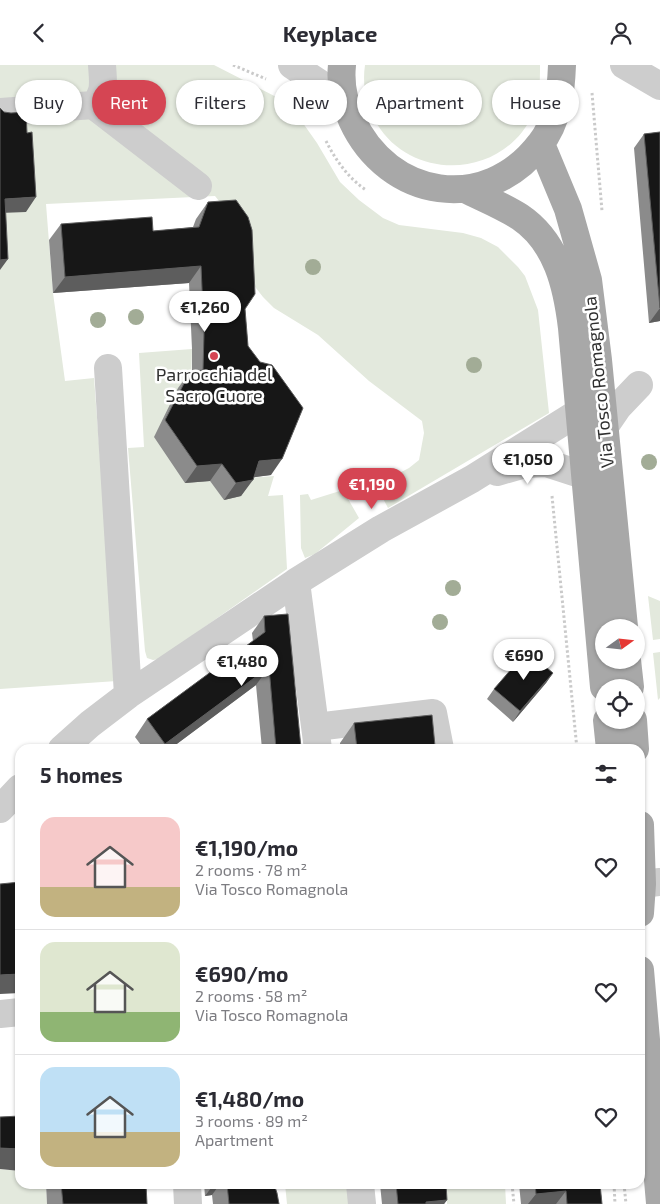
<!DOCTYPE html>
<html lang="en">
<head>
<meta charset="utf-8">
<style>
  :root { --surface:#fff; --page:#f2f2f3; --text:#2b2b33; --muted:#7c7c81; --line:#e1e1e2; --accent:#d54553 }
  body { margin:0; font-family:"Exo 2",sans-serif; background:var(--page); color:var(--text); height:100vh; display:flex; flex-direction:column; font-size:19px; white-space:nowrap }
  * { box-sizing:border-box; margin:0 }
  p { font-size:16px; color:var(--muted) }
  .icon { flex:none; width:28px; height:28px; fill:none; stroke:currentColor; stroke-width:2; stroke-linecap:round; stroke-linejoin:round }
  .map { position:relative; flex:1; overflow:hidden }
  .panel { position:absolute; left:15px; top:679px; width:630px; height:445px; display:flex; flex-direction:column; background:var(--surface); border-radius:15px; box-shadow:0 1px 4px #0004 }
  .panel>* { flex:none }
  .guide { position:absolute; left:15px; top:15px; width:630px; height:45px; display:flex; gap:10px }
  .needle { width:32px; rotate:75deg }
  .controls { position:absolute; left:595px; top:554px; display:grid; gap:10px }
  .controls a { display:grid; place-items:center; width:50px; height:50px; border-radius:50%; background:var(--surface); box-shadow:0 1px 4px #0004; font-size:25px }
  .price { position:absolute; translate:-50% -42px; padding:0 11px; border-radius:18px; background:#fff; color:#222; font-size:16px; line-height:32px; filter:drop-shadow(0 1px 2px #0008) }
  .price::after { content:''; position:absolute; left:50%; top:30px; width:15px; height:11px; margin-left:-8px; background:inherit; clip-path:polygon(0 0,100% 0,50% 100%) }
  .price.selected { background:var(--accent); color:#fff }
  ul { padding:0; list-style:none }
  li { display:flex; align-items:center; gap:15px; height:125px; padding:0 25px }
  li+li { border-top:1px solid var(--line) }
  li span { display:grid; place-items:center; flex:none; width:140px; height:100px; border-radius:15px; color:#555 }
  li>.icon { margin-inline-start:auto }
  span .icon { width:60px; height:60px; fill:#fffc; stroke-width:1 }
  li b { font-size:21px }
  h2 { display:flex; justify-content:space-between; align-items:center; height:60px; padding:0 25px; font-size:21px }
  .chip { padding:0 18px; border-radius:22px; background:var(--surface); box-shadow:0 1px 4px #0004; font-size:18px; line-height:45px }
  .chip.selected { background:var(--accent); color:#fff }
  header { display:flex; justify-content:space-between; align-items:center; height:65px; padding:0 25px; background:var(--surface); font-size:22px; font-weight:700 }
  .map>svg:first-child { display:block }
  .green { fill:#e3e9dd }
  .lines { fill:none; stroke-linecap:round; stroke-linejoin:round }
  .path { stroke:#cacaca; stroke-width:3; stroke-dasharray:2.5 2.5; stroke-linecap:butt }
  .minor { stroke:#cdcdcd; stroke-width:28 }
  .major { stroke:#a8a8a8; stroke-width:28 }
  .tree { fill:#a2ac96 }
  .wall { fill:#8b8b8b }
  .shaded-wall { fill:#5d5d5d }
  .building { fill:#171717; stroke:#5d5d5d }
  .poi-dot { fill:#d54553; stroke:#fff; stroke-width:2 }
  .labels { text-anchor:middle; stroke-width:5; stroke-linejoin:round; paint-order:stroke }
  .poi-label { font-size:18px; fill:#303030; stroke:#fff }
  .street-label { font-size:18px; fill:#303030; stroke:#fff }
</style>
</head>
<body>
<header><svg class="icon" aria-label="back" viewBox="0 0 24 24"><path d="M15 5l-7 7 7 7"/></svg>Keyplace<svg class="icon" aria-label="person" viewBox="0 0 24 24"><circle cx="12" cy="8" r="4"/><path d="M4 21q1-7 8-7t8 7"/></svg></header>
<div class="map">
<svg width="660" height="1139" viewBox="0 0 660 1139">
  <rect width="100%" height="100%" fill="#fff"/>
  <path class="green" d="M0,0H214L284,36L293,44L317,78L340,117L359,135L383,153L399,160L463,168L481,173L498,182L518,202L525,211L538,245L549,348L388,443L376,420L409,403L419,395L424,368L422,356L369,316L318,270L274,243L263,232L245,209L227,146L215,131L46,139L53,228L65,316L94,313L117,616L0,624Z
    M365,0H540C540,17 540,33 533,49C504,113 413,118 377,59C366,41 362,20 365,0Z
    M192,284L191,322L210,416L225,435L247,413L274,411L268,431L283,430L287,504L159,594L153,595L147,593L145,586L128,383L144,382L139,288Z
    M343,425L359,453L315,489L305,493L301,483L300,430L308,429L311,435Z
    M648,531L660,536V574L653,575Z
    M660,587V633L658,635L653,588Z
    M0,1104L20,1106V1119H46L47,1139H0Z
    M285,1119H348L350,1139H287Z
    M446,1119H505L506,1139H447Z"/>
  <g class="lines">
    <path class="path" d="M233,0L266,14
      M592,28L602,146
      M326,76C335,94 348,113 366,125
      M552,431L577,684
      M512,1119L514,1139
      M614,1119L615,1139
      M624,1119L626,1139"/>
    <path class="minor" d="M292,0L322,20L348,45
      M624,0L660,21
      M93,40L198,121
      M0,47L93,40C106,29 103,16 102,0
      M108,303L128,630
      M605,361L618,342L639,320
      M497,407L525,399L546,398L586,411
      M296,517L318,684
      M316,662L433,648L440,684
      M62,684L90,659L128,630L296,517L381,464L472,414L579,347
      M0,744L20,723
      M642,819L660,817
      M0,949L20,947
      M187,1119L188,1139
      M360,1119L362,1139"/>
    <path class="major" d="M342,0C340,19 344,38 352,55C388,134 486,150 540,79C558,57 561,27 562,0
      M541,79L568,144L588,215L598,295L624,562
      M465,124C483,133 503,141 520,152C557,177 567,221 572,263L604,622
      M627,595L630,622
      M607,655L610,684
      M633,655L635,684
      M640,760L642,819L640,848
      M640,905L660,1138"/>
  </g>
  <g class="tree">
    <circle cx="313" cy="202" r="8"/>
    <circle cx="136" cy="252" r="8"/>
    <circle cx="98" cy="255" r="8"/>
    <circle cx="474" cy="300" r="8"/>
    <circle cx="649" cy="397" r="8"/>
    <circle cx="453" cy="523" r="8"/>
    <circle cx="440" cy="557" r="8"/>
  </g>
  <path class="wall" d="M660,67V256L649,258L634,83L644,69Z
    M208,137L245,244L248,281L271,410L254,412L241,431L224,435L210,416L185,418L154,372L178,323L190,307L192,306V284L189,218L53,228L49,175L61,159L153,166L193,162L196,154Z
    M264,551L301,683L305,684H262L256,620L170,684H144L135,672L147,654L253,576L252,568Z
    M553,608L546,618L513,657L487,634L494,624Z
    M354,658L435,681L434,684H340V678Z
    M46,1119H146L147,1139H47Z
    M204,1119H274L279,1139H213L212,1130L205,1131Z
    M380,1119H446L447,1135L444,1139H382Z
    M519,1119H600L602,1139H521Z"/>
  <path class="shaded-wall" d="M36,132L26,147L0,148L5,134Z
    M8,194L0,205V195Z
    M201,201L189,218L53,228L65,212Z
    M660,243V256L649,258Z
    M282,394L271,410L247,413L259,396Z
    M222,399L210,416L185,418L197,401Z
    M253,415L241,431L224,435L236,418Z
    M269,602L256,620L170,684H162L165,679Z
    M553,608L546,618L513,657L520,646Z
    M435,681L434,684H423L424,682Z
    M20,909V928L0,929V910Z
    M0,1083L20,1084V1106L0,1104Z
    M214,1119H220L212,1130L205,1131Z
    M566,1126L556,1139H528L536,1129Z
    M447,1135L444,1139H424L426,1137Z"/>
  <path class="building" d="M0,43L4,47L11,48L26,47L27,68L32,67L36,132L5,134L8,194L0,195Z
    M660,67V243L644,69Z
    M236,135L248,152L252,165L255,229L245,244L248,281L260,297L272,300L303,343L282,394L259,396L253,415L236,418L222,399L197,401L165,355L190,307L203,305L204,268L201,201L65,212L61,159L152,152L153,166L199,162L208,137Z
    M288,549L301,683L305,682V684H276L269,602L165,679L147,654L265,567L264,551Z
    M527,586L553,608L520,646L494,624Z
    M432,650L435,681L424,682V684H357L354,658Z
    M20,817V909L0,910V819Z
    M20,1051V1084L0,1083V1052Z
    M61,1119H146L147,1139H63Z
    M227,1119H274L277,1128L279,1139H229Z
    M396,1119H446L447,1135L426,1137V1139H398Z
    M535,1119H600L602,1139H567L566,1126L536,1129Z"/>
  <circle class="poi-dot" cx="214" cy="291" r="5"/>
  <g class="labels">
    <g class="poi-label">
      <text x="214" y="316">Parrocchia del<tspan x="214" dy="21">Sacro Cuore</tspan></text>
    </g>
    <g class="street-label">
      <text transform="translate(599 317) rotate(-96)" y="6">Via Tosco Romagnola</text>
    </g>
  </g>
</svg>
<div class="controls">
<a><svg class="needle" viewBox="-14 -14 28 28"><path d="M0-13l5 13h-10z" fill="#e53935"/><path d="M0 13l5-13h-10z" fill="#7c7c81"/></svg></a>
<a><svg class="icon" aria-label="locate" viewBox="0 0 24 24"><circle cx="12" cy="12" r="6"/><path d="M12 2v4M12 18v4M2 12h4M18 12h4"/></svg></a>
</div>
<b class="price" style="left:205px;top:268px">€1,260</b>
<b class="price" style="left:528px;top:420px">€1,050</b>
<b class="price selected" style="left:372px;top:445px">€1,190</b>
<b class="price" style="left:524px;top:616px">€690</b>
<b class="price" style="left:242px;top:622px">€1,480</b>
<div class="guide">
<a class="chip">Buy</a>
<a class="chip selected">Rent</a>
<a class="chip">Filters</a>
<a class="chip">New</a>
<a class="chip">Apartment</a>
<a class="chip">House</a>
</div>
<section class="panel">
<h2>5 homes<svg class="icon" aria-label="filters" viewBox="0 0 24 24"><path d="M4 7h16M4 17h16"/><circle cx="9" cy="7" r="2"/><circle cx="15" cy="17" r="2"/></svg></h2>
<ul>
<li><span style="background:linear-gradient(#f6c9c9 70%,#c2b280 0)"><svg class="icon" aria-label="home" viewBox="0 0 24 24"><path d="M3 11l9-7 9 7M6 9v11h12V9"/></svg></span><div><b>€1,190/mo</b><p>2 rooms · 78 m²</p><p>Via Tosco Romagnola</p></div><svg class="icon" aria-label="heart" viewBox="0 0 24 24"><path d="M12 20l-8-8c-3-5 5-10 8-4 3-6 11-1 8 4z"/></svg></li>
<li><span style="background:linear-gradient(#dfe7d0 70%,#8fb573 0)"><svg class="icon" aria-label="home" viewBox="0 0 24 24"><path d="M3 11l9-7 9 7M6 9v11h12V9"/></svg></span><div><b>€690/mo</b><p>2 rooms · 58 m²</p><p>Via Tosco Romagnola</p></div><svg class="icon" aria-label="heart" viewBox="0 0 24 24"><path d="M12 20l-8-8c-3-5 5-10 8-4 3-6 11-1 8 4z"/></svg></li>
<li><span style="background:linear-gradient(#bfe0f5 65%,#c2b280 0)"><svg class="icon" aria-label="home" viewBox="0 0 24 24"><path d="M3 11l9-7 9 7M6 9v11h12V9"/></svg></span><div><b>€1,480/mo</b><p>3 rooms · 89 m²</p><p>Apartment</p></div><svg class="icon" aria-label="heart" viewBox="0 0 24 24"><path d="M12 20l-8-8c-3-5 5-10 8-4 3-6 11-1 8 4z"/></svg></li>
</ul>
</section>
</div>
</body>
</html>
